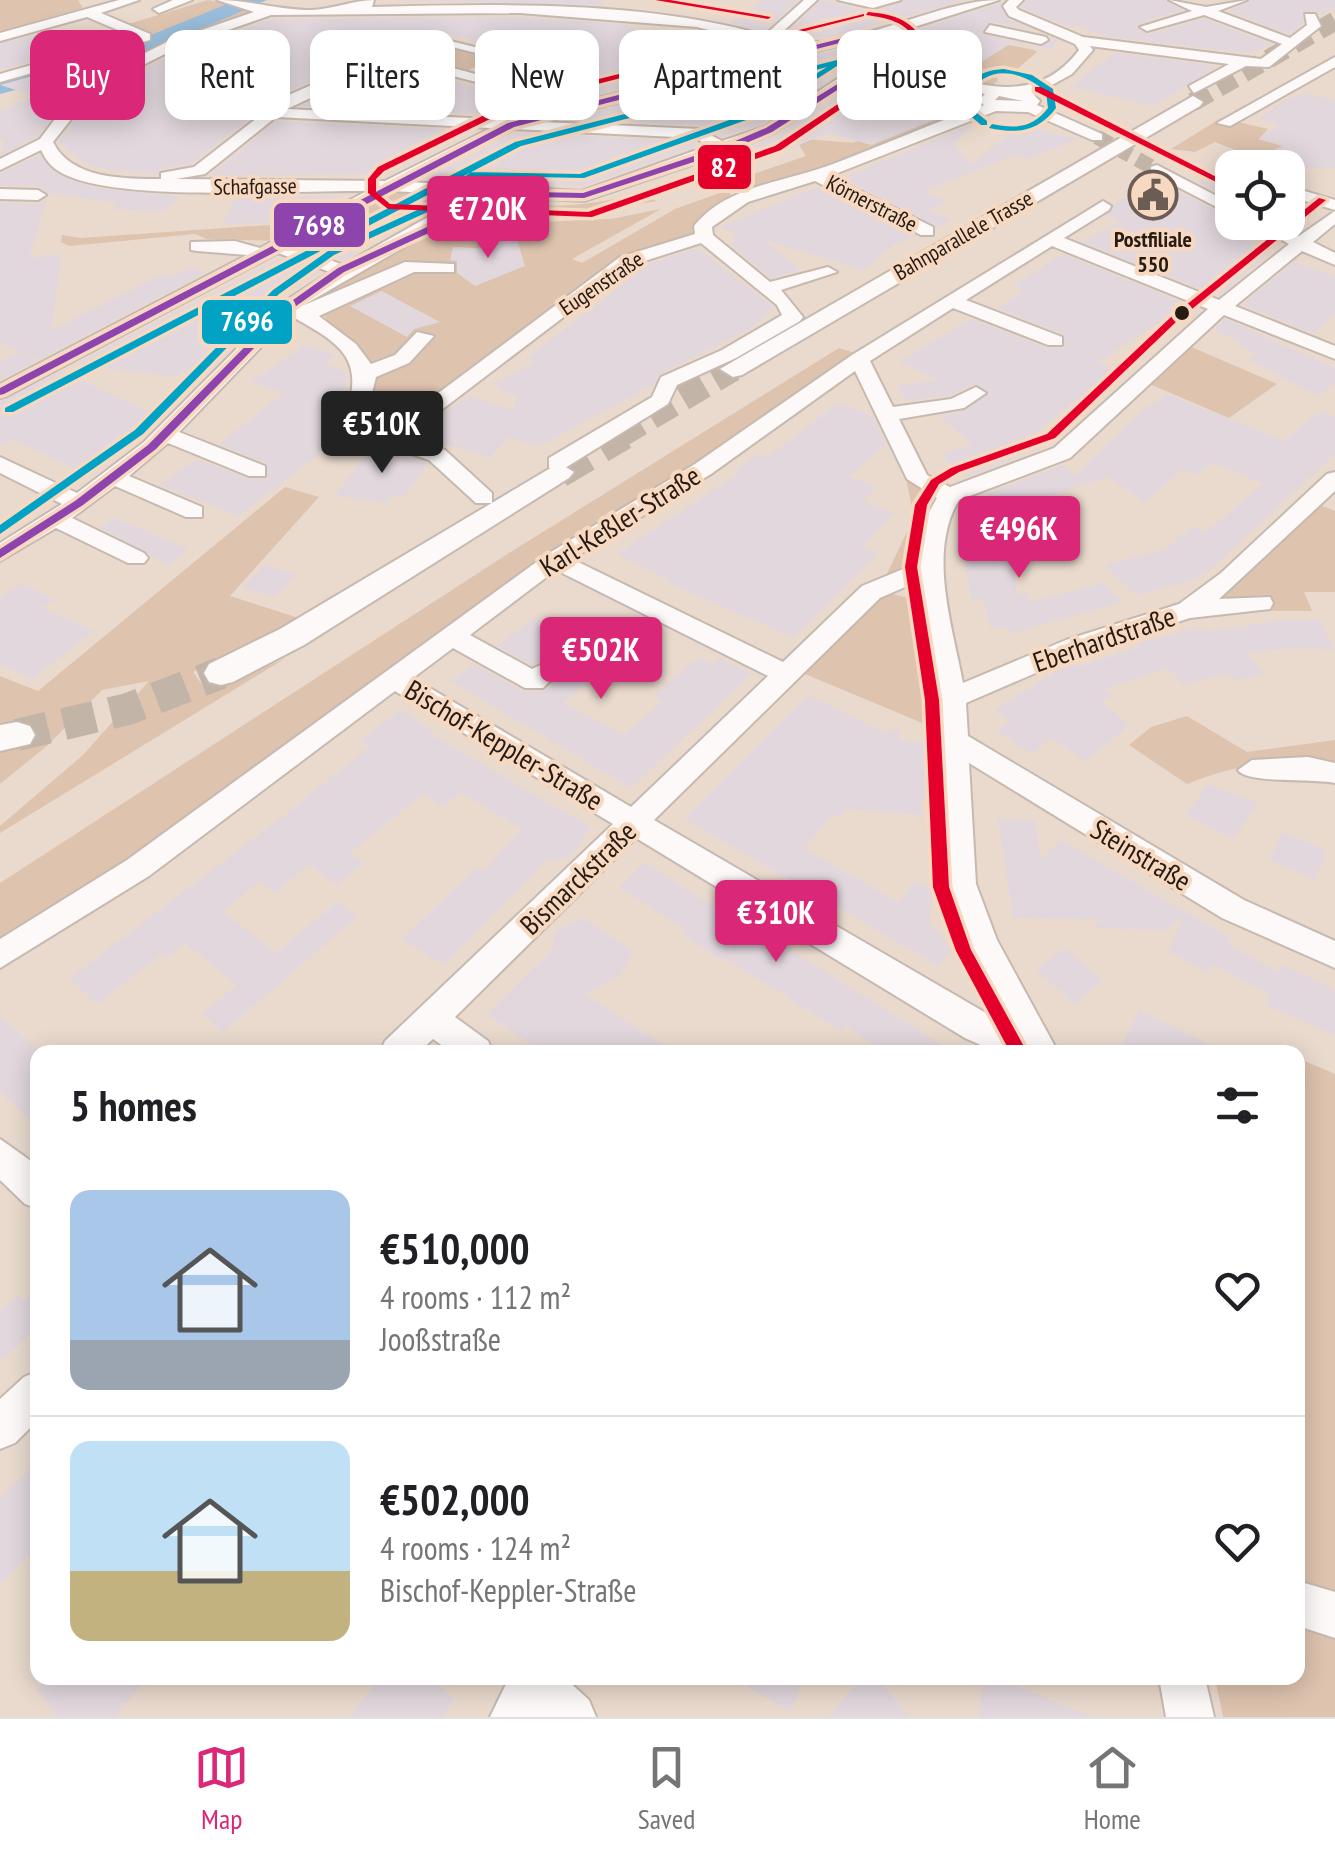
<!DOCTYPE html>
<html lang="en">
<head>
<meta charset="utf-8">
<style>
  :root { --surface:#fff; --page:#f6f6f6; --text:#202124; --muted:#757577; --line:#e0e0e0; --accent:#db2777 }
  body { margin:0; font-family:"PT Sans Narrow",sans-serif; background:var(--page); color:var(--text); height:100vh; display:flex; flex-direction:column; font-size:38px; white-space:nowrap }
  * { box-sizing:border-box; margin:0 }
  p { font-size:32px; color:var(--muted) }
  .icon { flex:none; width:55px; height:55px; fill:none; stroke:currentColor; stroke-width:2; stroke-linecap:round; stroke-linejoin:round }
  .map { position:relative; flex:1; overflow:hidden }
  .drawer { position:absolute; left:30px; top:1045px; width:1275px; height:640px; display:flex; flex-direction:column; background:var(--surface); border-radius:20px; box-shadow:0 5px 25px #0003 }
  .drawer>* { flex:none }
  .banner { position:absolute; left:30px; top:30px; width:1275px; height:90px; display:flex; gap:20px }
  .fabs { position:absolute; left:1215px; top:150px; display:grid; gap:20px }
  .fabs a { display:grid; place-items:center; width:90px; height:90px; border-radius:20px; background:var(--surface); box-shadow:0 5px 25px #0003; font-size:50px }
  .price { position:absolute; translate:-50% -85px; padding:0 22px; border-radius:10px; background:var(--accent); color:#fff; font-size:32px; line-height:65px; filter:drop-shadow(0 2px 5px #0008) }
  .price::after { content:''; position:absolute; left:50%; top:60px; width:30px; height:22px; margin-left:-15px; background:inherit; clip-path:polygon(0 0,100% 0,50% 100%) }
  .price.on { background:#222; color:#fff }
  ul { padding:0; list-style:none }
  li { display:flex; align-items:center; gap:30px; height:250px; padding:0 40px }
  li+li { border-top:2px solid var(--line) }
  li span { display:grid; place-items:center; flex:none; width:280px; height:200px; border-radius:20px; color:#555 }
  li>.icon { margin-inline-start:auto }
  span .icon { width:120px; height:120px; fill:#fffc; stroke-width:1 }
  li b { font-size:42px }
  h2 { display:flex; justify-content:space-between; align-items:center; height:120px; padding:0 40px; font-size:42px }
  .tag { padding:0 35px; border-radius:20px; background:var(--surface); box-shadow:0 5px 25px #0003; font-size:35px; line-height:90px }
  .tag.on { background:var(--accent); color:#fff }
  .menu { display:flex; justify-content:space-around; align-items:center; height:140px; border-top:2px solid var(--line); background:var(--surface); font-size:28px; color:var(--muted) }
  .menu a { display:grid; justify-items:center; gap:5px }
  .menu .on { color:var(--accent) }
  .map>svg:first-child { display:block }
  .green { fill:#dec3af }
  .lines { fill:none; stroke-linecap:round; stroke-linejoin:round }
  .river { fill:#99bdda; fill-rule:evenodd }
  .building { fill:#e1d7dd }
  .minor-tunnel { stroke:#c3b4a8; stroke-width:15; stroke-dasharray:15 8; stroke-linecap:butt }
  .major-tunnel-far2 { stroke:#c3b4a8; stroke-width:19; stroke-dasharray:19 10; stroke-linecap:butt }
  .major-tunnel-far1 { stroke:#c3b4a8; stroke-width:25; stroke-dasharray:25 12; stroke-linecap:butt }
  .major-tunnel { stroke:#c3b4a8; stroke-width:32; stroke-dasharray:32 16; stroke-linecap:butt }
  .minor-casing { stroke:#c6b9b0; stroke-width:4 }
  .major-casing { stroke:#c6b9b0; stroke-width:4 }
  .minor { fill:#fcf9f8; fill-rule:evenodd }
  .major { fill:#fcf9f8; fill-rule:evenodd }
  .bus-1-casing { stroke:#f7d8c1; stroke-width:7 }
  .bus-2-casing { stroke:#f7d8c1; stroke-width:7 }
  .bus-3-casing { stroke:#f7d8c1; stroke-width:7 }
  .bus-1 { fill:#8e44ad; fill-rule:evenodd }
  .bus-2 { fill:#02a2c5; fill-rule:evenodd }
  .bus-3 { fill:#e4002b; fill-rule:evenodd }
  .bus-dot { fill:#261a12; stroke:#f7d8c1; stroke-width:4 }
  .labels { text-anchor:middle; stroke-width:8; stroke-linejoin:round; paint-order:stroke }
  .far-street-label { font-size:22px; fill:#261a12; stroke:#f7d8c1 }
  .far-poi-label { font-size:22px; font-weight:bold; fill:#261a12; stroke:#f7d8c1 }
  .street-label { font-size:28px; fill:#261a12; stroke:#f7d8c1 }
  .line-badge { stroke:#f7d8c1; stroke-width:4 }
  .badge-label { font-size:28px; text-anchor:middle; font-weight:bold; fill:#fff }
</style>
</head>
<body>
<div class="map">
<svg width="1335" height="1717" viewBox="0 0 1335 1717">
  <rect width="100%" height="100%" fill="#eadace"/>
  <path class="green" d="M0,0H78L83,8L46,18L50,23L0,36Z
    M208,0L263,12L113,72L94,70L0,90V82L151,39L125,25Z
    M943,31L1034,50L1037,52L1010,75L998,74L997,82L986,88L969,82L966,69L920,50Z
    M432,39L499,56L460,74L394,56Z
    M947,108L964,116L814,175L741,198L733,181L806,156L795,138L853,143Z
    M1221,118L1268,129L1259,139L1320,157L1258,166L1242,160L1248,155L1215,142L1195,152L1171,149Z
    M392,188L446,192L458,203L436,222L296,238Z
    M728,190L734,200L696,235L618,259L390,429L368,414L377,376L309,299L342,275L443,226L611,219L661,209L572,259L582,263L675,209Z
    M633,194L657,201L579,213L468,218L483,203L499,197L497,206C543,206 588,208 633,194Z
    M282,224L301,231L283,241L207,239L195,234L69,246L61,242L62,235L81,238Z
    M1187,345L1277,384L1229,418L1145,382Z
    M839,348L861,355L135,865L0,938V883L509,553Z
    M905,474L944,496L922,561L884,580L914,517Z
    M285,487L319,497L230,596L299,618L193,672L208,693L286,658L0,833V826L83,755L149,681L102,690L47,746L0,784V676L38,691Z
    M1320,505L1335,511V592H1304L1312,611H1273L1262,595L1209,601Z
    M893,594L908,598L928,622L927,725L805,674L879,600Z
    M1187,716L1247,752L1335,740V767C1276,760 1242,762 1187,784L1129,745L1151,727Z
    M1298,1058L1335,1074V1600L1298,1588Z
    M1298,1618L1335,1629V1717H1223L1215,1678H1298Z"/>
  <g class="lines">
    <path class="river" d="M237,0H267L140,56L0,94V78L124,46Z"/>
  </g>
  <path class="building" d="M377,0H602V5Z
    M763,0H798L764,31L730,23Z
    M821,0L872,12L905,0H967L829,37L784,36Z
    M1027,0H1165L1182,10L1139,23L1138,30L1148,35L1204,19L1274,45L1246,53L1105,36L1076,25L1072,28L1021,7Z
    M1251,0H1335V8L1320,16L1315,10L1302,12L1303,23L1289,34L1229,11Z
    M1000,3L1008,19L1034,30L991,21L982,34L1040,48L1051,38L1059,41L1050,50L1012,43L973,67L910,46L901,35Z
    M520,17L630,25L626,28L701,39L715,35L772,50L582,98L487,73L530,53L432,30L282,94L192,163L160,169L157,175L87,166L58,142L75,121L123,79L176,53L184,54L194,46L272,19Z
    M51,31L60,37L98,42L0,70V44Z
    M867,42L882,46L861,59L808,73L831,79L762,124L722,137L699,125L567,119Z
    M138,47L146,48L109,67L59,108L38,136L0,155L4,141L0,140V111L35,96L0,85Z
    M1114,53L1217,66L1154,106L1070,87Z
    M390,65L462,84L554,106L512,116L302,106Z
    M854,85L931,103L951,113L871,145L828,133L744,168L722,158L776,136Z
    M1305,93L1335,100V168H1233L1283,146L1258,139L1279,125L1259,119L1284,100Z
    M277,121L477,131L391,174L209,176Z
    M973,124L953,144L971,164L1021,125L1078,139L1026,159L1016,155L924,191L948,202L928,210L951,220L937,227L843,178Z
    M515,133L695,142L700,145L584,186L454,181L433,174Z
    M39,155L57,174L94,188L180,196L166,210L148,211L111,209L117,203L49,193L38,186L0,185V174Z
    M1232,168V200L1198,182Z
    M1150,185L1177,191L1232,219V227L1221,232L1262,246V251L1270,254L1218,296L1083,242L1120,221L1107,216L1114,204Z
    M818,187L916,236L895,244L863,270L764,240L800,270L771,278L732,246L735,232L719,227Z
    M338,195L336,202L298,222L223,224L235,197Z
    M47,199L29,258L61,254L52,330L161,275L167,277L192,268L205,273L40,359L0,343V203L38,204Z
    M327,233L367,247L342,261L303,245Z
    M517,239L525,266L475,286L457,273V261L450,260L453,247L492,249L495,241Z
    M697,248L774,308L750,329L659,374L653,385L538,447L510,437L490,457L414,436L469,396L512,410L517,398L493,384L536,362L526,359L648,264Z
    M1062,254L1201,310L1190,320L1181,315L1170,322L1163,320L1098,362L1115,369L1034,435L1040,438L1034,442L1042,448L966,477L940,454L973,445L939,416L966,411L990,392L974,384L950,395L907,401L897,386L939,380L899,362L971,319L1047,348H1065L1063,334L997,308L1023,292L1015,285Z
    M280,258L320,272L222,325L233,347L211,369L206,367L200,374L182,372L177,377L75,364Z
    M1294,262L1335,276V314L1313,333L1242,305Z
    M382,291L406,304L440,322L414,329L407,337L350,306Z
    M1225,319L1335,368V383L1318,396L1248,359L1257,354L1215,329Z
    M304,345L336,355L324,364L347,372L340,424L346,434L238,516L159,485L197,459L248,479H268L266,463L219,444L284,393L251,382Z
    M19,352L38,360L0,380V362Z
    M62,371L162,418L91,477L13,439L0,446V401Z
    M1167,394L1284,441L1321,411L1335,417V454L1208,572L1188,582L1135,595L1105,565L1165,549L1193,526L1206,532L1264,484L1212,462L1197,475L1183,469L1146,502L1106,477L1006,512L986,494L1063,465L1076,475L1143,410Z
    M838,403L873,416L886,445L849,477L877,487L863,501L894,513L862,547L878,554L793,638L667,582L669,580L617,554L738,474L733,471L757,455L765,458L790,440Z
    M374,444L427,464L404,497L392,495L386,504L335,495Z
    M114,518L189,549L168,565L100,528Z
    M968,521L1024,523L1043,542L1009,551L1018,594H1027L1028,603L1104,583L1123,602L1009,634L1008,628H990L983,599H971L964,558H974Z
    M264,565L297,574L275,597L242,588Z
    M22,583L54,600L42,608L94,631L32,679L0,664V597Z
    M534,618L553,629L560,623L581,635L573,641L613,661L563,703L625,735L662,701L653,696L699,657L713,665L720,658L751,674L631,788L451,681L473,664L523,691H546L563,674L559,663L545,659L532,665L497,646Z
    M1287,620H1320L1335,650L1302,647L1246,653L1264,675L1234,680L1229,673L1184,685L1168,668L1105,689L1112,696L1100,700L1129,725L1086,761L1050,738L1032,754L997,731L1011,721L995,710L1073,661L1078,667L1138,647L1135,644L1196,628L1209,631Z
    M808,695L884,732L899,728L900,741L926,743L930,799L921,798L922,815L845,809L840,818L833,815L804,848L899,903L916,881L933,890L929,925L938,930L951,950L939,966L685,819Z
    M401,710L435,732L432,735L592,828L580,840L584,842L566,859L562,857L555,863L548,858L444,965L401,939L477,868L483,871L522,829L460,792L443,807L422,794L350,853L363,863L337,885L309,865L275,893L260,881L223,911L276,953L337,902L357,917L223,1032L202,1014L237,985L185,943L167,957L163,953L97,1004L70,978L296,806L370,746L361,740Z
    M1208,784L1257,803L1234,839L1186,815Z
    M998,818L1035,820L1041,859L1061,840L1230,938L1227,944L1279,972L1282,965L1324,984L1335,992V1035L1266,1005L1270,995L1213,964L1208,973L1168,951L1184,916L1166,930L1091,928L1103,919L1013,918Z
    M1282,832L1327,851L1315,880L1270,860Z
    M644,862L764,938L767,935L952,1052H885L846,1026L841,1031L723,957L721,960L682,934L686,930L619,887Z
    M583,918L633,951L621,975L585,994L674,1052H542L487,1014L550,952L556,931Z
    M1065,948L1103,981L1075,1004L1036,970Z
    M1139,1010L1224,1052H1119Z
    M0,1016L38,1051V1128L0,1091Z
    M38,1288V1327L0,1362V1312L18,1295L24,1301Z
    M38,1461V1547L0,1585V1497Z
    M48,1678H148L114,1717H58L37,1690Z
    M379,1678H432L454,1700L442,1717H350Z
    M733,1678H803L791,1712Z
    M862,1678H877L909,1717H828Z
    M985,1678H999L1091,1717H978Z"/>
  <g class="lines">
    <path class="minor-tunnel" d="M1097,137L1157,170"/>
    <path class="major-tunnel-far2" d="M1193,102L1335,21"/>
    <path class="major-tunnel-far1" d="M619,436L733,369"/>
    <path class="major-tunnel" d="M559,472L623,434
      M17,735L128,709L221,673"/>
    <g class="minor-casing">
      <path id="minor" d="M119,0H139L101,13L150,34V40L0,82V74L132,36L87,17L0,41V33Z
        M173,0H192L159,13L153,9Z
        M217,0C249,0 279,10 312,10C333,9 354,0 374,0L372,7C500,4 641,0 765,35L804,0H817L776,38C842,59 932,0 999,0L892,34L907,44L889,57C955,76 1029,117 1079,50L1075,44L1009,16L1003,6L1009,0H1023L1016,7L1019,10L1083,37L1261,59L1282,44L1204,15L1147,31L1140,27L1192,11L1169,0L1206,7L1247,0L1218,11L1290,38L1307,25L1305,14H1315L1321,26L1269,67L1246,66L1194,93L1189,86L1229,64L1090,46L1093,50L1072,74L1034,95L1040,101L1037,105L1102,134V140H1092L1028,112L996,111L830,176L933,227V235H921L815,181L748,202L712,227L713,235L770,282L828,267L837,272L781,290L803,317L800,321L736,358L677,385L668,404L565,468H549V458L652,397L661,377L722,350L782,315L777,305L701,243L632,265L406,437L445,450L492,493V503H476L429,460L382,444L348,424L344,420C366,359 343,345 291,316L179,432L265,466V476H249L168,443L129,476L202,507V517H186L115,486L72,518L144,553L148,558L144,563H128L56,528L0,561V543L62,504L0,473V457L77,493L144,442L282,303L330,272L278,253L7,396L0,398V384L247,255L197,251L191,250V242L235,241L260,248L367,191C295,190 128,202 68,176C54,170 47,163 41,150L0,170V159L40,139L61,111L111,70L167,42L254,12ZM520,13L697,27L787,50L582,102L403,55L432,42L500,59L507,55L426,35L284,97L194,167L161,173V179C124,179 71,179 53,142L72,118L121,76L177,48L271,15ZM867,38L891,44L764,127L722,141L699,129L542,122ZM391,60L569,106L512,120L287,109ZM880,63L985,94L979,100L984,105C933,123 883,145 833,164C786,182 727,185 694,226L695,234L620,257L389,430L366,418L376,377L409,363L434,336L417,332L395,355L371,364L356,344L319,316L414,272H454V264L405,262L302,306L425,235L476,234L480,245H492L490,225H443L487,196L584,201L730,152L774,133ZM999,96L1023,101L995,100ZM276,117L491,128L385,181L176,179L205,174ZM514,129L696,138L708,146L582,191L408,182ZM391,191L467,195L343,265L292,245Z
        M838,0H901L873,8Z
        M990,25L1046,37L1048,40L1041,44L985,32Z
        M1335,57V67L1230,126L1217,123Z
        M1157,165L1232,204V215L1151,173V167Z
        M1288,186L1335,200V210L1288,196Z
        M0,189L38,190L46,195L38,200L0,199Z
        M1103,201L1111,206L1109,210L1064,238L1219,300L1289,244L1249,222H1272L1299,236L1335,211V224L1313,242L1335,253V265L1302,251L1235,306L1335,346V359L1224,315L1070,458L959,500C927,552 953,628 963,683L1066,640L1179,604L1221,573L1327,474L1335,472V491L1219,599L1270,597L1273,603L1270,609L1190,618L1084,652L966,703L968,736L1244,900L1335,941V968L1222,918L969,763L976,884L997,940L1058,1052H996L965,1038L636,838L455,1017L488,1041L493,1052H451L433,1039L419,1052H380L385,1041L613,824L395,691L149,876L0,968V939L127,860L546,555L695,464L852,355ZM1052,246L1208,309L1054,448L950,487L927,475L899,419L964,408L986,393L976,387L951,399L893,407L870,361L953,308L1048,345H1062V337L966,300ZM855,371L907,479L937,498L929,512L920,562L862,586L783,662L572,559L711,474ZM556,570L768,676L631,807L413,678L453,648L525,688H543L560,671L556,665L547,662L532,669L470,635ZM921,580L939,698L946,884L966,943L1010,1027L654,820L880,598Z
        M1308,757L1335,763V783C1312,778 1246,784 1238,770L1252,760Z
        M0,1139L38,1166V1209L25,1204L0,1180Z
        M38,1371V1420L15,1443L0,1449V1399L24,1377Z
        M1298,1581L1335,1592V1638L1298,1626Z
        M509,1678H565L589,1700L596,1717H490Z
        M1159,1678H1205L1214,1717H1166Z"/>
    </g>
    <g class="major-casing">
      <path id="major" d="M1193,96L1203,102L1200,106L742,375L733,377L720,369Z
        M559,463L574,472L569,478L304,645L233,682L221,685L209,682L204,673L209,664L280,629Z
        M17,722L30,726L35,735L30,744L0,751V725Z"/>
    </g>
    <use href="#minor" class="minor"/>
    <use href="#major" class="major"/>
    <g class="bus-1-casing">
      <path id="bus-1" d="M867,32L902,42L884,60L772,132L727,151L584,198L483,196L444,226L344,272L292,309L156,449L83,505L0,558V549L75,501L148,445L286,305L338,268L438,222L478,191L583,193L721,147L766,128L880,58L894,43L867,36L514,127L4,394L0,395V388L508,123Z"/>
    </g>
    <g class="bus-2-casing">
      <path id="bus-2" d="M841,59L843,62L763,114L584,178L476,176L434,209L334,255L279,294L143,434L0,534V525L135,430L273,290L328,251L428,205L471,172L580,174L757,110L827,67L521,146L13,412H5V408L515,142Z
        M1004,69L1032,75L1053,89L1056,108C1038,132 1017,134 989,128L992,124C1015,129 1033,128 1048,108L1046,92C1022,70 985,63 969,96L973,110L987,121V125H981L967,113L961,96C971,77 983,70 1004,69Z"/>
    </g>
    <g class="bus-3-casing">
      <path id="bus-3" d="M655,0H670L771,17L768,19Z
        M868,12C892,14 911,19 923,41L919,55L781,150L592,217L388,209L368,193V179L378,167L517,99L864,14V16L523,103L384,171L376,179V192L390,204L588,212L775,146L913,54L917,41C905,21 887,18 866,15Z
        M1035,87H1041L1232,185V190L1035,91Z
        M1319,198L1326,200L1176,322L1055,438L959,472L939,484L927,505L917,567L939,700L949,887L971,950L1027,1052H1010L956,951L933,887L925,700L905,567L915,505L931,480L951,468L1047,434L1170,318Z"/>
    </g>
    <use href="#bus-1" class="bus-1"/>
    <use href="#bus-2" class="bus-2"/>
    <use href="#bus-3" class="bus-3"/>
  </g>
  <defs>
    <g id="civic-ring" transform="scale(2.5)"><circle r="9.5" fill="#f7d8c1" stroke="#6b5d54" stroke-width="1.5"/><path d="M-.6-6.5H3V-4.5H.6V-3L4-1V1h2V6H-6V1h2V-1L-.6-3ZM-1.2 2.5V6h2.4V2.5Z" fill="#6b5d54"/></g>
  </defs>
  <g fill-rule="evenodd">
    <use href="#civic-ring" x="1153" y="195"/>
  </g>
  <circle class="bus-dot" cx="1182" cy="313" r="9"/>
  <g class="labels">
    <g class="far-street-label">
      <text transform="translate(255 186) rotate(-1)" y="8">Schafgasse</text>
      <text transform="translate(872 203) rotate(27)" y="8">Körnerstraße</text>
      <text transform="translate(963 235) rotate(-30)" y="8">Bahnparallele Trasse</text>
      <text transform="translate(601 283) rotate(-34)" y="8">Eugenstraße</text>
    </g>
    <g class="far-poi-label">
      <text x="1153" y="247">Postfiliale<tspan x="1153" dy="25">550</tspan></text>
    </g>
    <g class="street-label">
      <text transform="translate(620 521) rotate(-32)" y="10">Karl-Keßler-Straße</text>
      <text transform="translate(1104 639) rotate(-19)" y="10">Eberhardstraße</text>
      <text transform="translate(504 745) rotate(31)" y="10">Bischof-Keppler-Straße</text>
      <text transform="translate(1141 855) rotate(31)" y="10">Steinstraße</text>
      <text transform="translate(578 878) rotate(-44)" y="10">Bismarckstraße</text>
    </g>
  </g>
  <g class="line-badge">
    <rect x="696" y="143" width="57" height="48" rx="10" fill="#e4002b"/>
    <rect x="272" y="201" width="95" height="48" rx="10" fill="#8e44ad"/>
    <rect x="200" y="298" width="94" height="48" rx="10" fill="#02a2c5"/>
  </g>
  <g class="badge-label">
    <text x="724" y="177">82</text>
    <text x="319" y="235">7698</text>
    <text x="247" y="331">7696</text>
  </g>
</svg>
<div class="fabs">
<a><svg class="icon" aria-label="locate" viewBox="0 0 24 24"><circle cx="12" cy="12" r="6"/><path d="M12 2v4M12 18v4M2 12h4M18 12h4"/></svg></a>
</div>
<b class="price" style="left:488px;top:261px">€720K</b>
<b class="price on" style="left:382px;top:476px">€510K</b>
<b class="price" style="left:1019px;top:581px">€496K</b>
<b class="price" style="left:601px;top:702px">€502K</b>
<b class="price" style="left:776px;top:965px">€310K</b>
<div class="banner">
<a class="tag on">Buy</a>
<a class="tag">Rent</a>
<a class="tag">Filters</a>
<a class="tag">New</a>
<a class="tag">Apartment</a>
<a class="tag">House</a>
</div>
<section class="drawer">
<h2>5 homes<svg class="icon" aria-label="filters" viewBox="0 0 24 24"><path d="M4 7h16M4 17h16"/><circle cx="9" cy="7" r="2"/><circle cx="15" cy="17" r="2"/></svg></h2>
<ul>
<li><span style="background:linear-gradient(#a9c7e8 75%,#9aa5b1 0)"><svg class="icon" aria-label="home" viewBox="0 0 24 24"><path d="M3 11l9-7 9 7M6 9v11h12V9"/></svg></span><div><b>€510,000</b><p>4 rooms · 112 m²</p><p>Jooßstraße</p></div><svg class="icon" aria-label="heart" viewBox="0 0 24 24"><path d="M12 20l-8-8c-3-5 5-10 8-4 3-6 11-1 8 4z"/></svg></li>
<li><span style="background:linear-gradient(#bfe0f5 65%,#c2b280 0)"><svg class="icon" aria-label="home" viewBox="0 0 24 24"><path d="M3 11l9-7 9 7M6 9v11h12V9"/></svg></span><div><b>€502,000</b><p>4 rooms · 124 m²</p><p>Bischof-Keppler-Straße</p></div><svg class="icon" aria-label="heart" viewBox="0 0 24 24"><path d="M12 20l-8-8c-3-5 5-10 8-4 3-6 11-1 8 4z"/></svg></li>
</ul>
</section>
</div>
<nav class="menu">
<a class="on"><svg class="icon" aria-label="map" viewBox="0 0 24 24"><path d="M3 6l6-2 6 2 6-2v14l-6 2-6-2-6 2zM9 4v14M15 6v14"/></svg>Map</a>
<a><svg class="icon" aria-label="saved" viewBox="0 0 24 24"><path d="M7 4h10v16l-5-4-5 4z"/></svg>Saved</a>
<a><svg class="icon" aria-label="home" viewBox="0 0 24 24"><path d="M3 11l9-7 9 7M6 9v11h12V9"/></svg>Home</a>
</nav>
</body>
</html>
